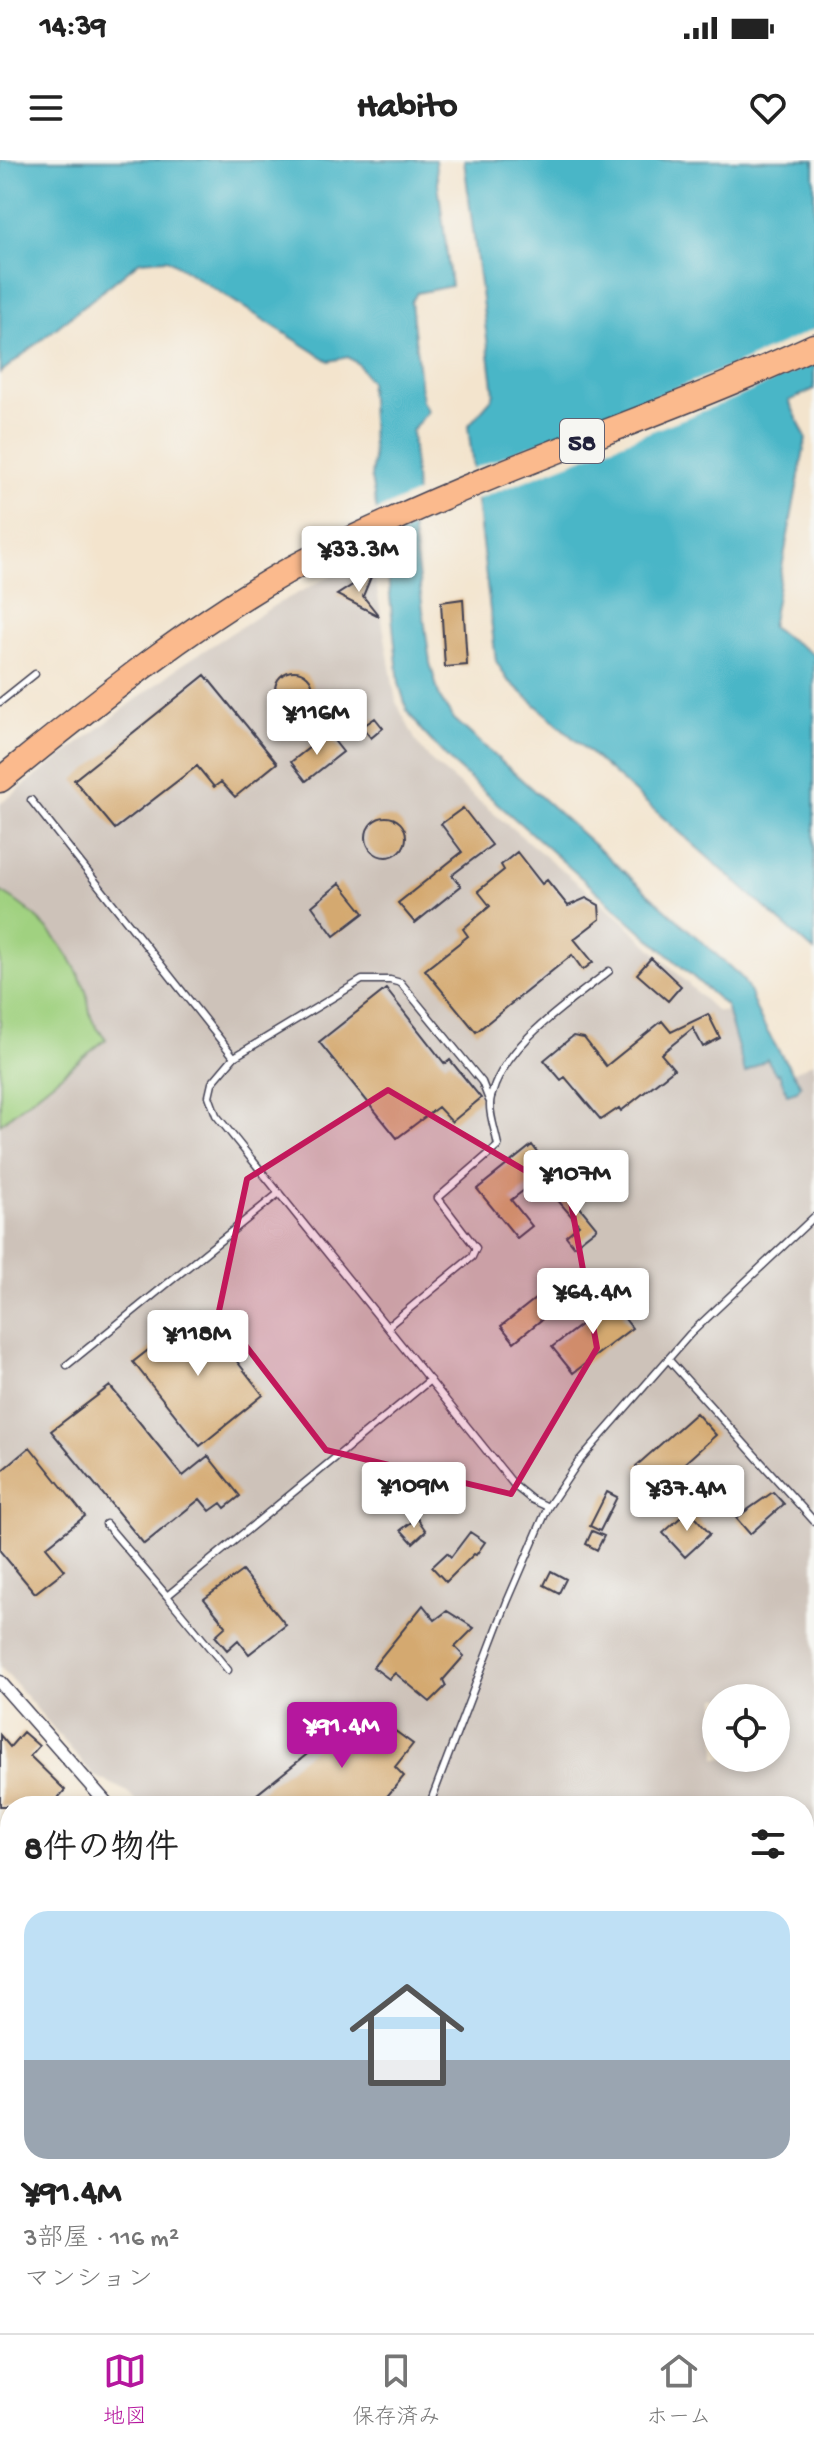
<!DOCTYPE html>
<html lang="ja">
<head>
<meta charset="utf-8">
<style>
  :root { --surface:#fff; --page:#f6f6f6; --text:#222; --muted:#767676; --line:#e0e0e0; --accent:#b5179e }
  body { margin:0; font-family:"Gochi Hand","Klee One",sans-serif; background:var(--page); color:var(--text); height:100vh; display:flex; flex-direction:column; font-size:30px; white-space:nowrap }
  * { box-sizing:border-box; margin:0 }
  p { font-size:26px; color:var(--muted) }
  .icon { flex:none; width:44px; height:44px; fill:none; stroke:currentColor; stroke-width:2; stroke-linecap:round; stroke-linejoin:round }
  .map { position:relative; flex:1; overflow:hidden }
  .drawer { position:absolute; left:0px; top:1636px; width:814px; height:538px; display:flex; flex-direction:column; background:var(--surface); border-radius:32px 32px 0 0; box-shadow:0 4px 12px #0003 }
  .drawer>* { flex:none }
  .tools { position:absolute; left:702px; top:1524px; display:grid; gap:16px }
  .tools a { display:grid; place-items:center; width:88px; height:88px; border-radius:50%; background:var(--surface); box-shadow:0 4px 12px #0003; font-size:40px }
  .price { position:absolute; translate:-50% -68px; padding:0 18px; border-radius:8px; background:#fff; color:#222; font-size:26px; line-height:52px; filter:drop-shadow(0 2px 4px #0008) }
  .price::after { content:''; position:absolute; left:50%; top:48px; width:24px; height:18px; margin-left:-12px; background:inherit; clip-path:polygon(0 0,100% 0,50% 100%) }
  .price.current { background:var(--accent); color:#fff }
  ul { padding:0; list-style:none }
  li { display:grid; align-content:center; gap:16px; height:424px; padding:0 24px }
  li span { display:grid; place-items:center; height:248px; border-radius:24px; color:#555 }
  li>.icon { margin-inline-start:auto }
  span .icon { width:144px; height:144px; fill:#fffc; stroke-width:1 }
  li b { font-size:34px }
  h2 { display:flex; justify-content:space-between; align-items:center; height:96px; padding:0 24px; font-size:34px }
  .status { display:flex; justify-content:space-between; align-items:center; height:56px; padding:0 40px; background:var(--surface); direction:ltr }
  .status svg { height:22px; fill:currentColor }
  header { display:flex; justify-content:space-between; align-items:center; height:104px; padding:0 24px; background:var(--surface); font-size:36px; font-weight:800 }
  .dock { display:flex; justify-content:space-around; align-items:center; height:112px; border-top:2px solid var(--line); background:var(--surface); font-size:22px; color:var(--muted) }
  .dock a { display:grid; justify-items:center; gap:4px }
  .dock .current { color:var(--accent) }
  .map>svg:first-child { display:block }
  .industrial { fill:#cdc2b9; fill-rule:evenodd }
  .green { fill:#a0d180; stroke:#617a5e; stroke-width:2 }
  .water { fill:#4ab6c7; stroke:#366c81; stroke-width:2 }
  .pier { fill:#f3e4cd }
  .building { fill:#d4a970 }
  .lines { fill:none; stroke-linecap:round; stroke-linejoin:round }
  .service-casing { stroke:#413f51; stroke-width:9 }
  .minor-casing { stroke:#413f51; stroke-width:15 }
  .tertiary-casing { stroke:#413f51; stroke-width:19 }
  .trunk-casing { stroke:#413f51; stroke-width:25 }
  .motorway-casing { stroke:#413f51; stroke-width:27 }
  .service { stroke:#fff; stroke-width:6 }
  .minor { stroke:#fff; stroke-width:12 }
  .tertiary { stroke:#fff; stroke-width:16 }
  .trunk { stroke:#fbba8d; stroke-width:22 }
  .motorway { stroke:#fbba8d; stroke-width:24 }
  .marked { fill:#c2185b; fill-opacity:0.2; stroke:#c2185b; stroke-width:6; stroke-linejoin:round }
  .labels { text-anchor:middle; stroke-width:8; stroke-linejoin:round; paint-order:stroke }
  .shield { fill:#f6f6f2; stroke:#626272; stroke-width:2 }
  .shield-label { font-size:26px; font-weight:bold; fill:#22223b }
</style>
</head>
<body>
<div class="status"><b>14:39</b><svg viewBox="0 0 49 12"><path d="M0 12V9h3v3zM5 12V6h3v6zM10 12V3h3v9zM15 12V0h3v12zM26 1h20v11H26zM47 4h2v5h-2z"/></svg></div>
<header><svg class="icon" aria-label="menu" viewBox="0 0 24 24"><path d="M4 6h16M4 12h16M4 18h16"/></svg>Habito<svg class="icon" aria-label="heart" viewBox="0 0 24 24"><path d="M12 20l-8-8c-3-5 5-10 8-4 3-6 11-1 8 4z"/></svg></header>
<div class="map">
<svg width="814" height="2173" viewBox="0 0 814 2173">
  <rect width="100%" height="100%" fill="#f6f6f2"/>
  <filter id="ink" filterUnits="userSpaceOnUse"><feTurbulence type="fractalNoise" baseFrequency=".0125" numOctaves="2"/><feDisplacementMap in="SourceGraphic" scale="16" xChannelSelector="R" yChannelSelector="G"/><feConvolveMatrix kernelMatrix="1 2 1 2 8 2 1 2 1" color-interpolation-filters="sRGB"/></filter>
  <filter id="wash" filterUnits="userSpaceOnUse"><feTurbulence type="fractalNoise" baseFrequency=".006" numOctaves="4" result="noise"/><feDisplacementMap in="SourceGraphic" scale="32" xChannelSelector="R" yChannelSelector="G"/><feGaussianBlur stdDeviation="1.8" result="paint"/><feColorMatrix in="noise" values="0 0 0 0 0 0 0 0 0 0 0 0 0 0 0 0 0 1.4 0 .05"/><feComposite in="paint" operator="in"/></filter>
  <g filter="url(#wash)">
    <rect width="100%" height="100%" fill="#f3e4cd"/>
    <path class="industrial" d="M371,395L396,542L417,583L432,602L621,759L716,851L728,852L735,873L767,899L776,913H779L787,933L801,925L792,913L814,902V1692L804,1699V1646H140L126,1631L94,1616L0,1506V644L180,506L275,445ZM716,1538H776V1598H716Z"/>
    <path class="green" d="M0,731C40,754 67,785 85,828C89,838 88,849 92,859C94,866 102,873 106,879L0,964Z"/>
    <path class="water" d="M0,0H435L451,126L417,133L411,142L422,241L428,251L412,271L416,333L412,368L430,503L440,538L453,558L741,817C751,830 753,844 760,858C772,882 786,903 801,925L797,931L787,934L779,913L776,914L767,899L745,913L726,846L453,604L422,571L407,550L399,523L387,407L371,318L373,299L369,221L358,204L348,197L329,201L167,99L140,101L0,213Z
      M464,0H814V229L789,241L806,278L771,467L814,495V791L529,539L507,519L496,501L468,266L490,241L494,233Z"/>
    <path class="pier" d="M814,169V203L734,239L473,341L469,310L739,203Z
      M420,331L416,366L379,384L373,352Z"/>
    <g id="blocks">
      <path class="building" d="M373,412L363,436L379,456L337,435Z
        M463,439L467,505L445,507L441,442Z
        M275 530a19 19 0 1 1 38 0a19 19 0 1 1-38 0Z
        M205,515L277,603L235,637L221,622L214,627L197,606L115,669L74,620Z
        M354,534L361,540L359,551L348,544V538Z
        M375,558L383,568L371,578L362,567Z
        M328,573L343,592L306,621L291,602Z
        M463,648L492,685L452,715L461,726L415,763L398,743L462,692L441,664Z
        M366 677a20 20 0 1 1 40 0a20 20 0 1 1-40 0Z
        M517,692L542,724L547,720L568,746L586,738L599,745L600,759L574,779L593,802L583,810L572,795L476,872L425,810L468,776L463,769L490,746L478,731L504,710L501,705Z
        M340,723L364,753L334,776L312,746Z
        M651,798L681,826L668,841L637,814Z
        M386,829L445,904L450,900L481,938L452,962L438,947L397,978L319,882Z
        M708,854L720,878L703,887L693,868L661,894L674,909L621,951L619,948L601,960L565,917L561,920L544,900L573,876L584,878L606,906L662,861L671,872Z
        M532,985L551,1010L511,1040L532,1066L517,1078L477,1029Z
        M565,1029L597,1068L574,1086L566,1076L579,1065L555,1037Z
        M554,1124L567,1139L514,1182L501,1166Z
        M616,1138L626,1152L622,1155L632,1168L573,1213L552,1187Z
        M198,1151L263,1235L200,1286L133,1202Z
        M110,1226L183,1316L208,1296L240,1336L225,1348L221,1343L210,1351L200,1339L144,1384L51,1271Z
        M696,1253L716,1275L656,1329L636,1306Z
        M30,1287L85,1356L46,1387L65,1410L35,1433L0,1391V1312Z
        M607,1332L617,1337L600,1371L590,1366Z
        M773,1332L784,1344L750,1374L736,1358Z
        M689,1350L710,1374L685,1397L663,1373Z
        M417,1358L426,1371L413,1383L401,1370Z
        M592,1371L604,1376L597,1390L586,1384Z
        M470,1372L485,1382L476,1395L474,1394L446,1422L432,1407L447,1393L451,1397Z
        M242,1411L286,1465L249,1494L238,1480L227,1490L215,1476L226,1466L204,1439Z
        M551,1411L566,1419L559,1433L544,1425Z
        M423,1445L435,1460L447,1451L474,1468L455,1487L464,1496L443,1520L446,1526L430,1542L395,1513L389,1519L373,1507Z
        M365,1549L413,1584L395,1607L404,1616L379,1646H242L335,1572L339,1578Z
        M23,1572L39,1586L30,1596L65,1630L51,1646H0V1575L10,1587Z"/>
    </g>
  </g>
  <g filter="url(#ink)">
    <use href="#blocks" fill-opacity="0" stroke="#413f51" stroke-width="2"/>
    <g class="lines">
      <g class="service-casing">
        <path id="service" d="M0,542L35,514
          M31,640L234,897
          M489,940L482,922L401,823L390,820H362L234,897L212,923L209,936L216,955L515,1326L531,1339L548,1347
          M387,1167L472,1097L476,1088L438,1038L498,986C496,972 487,950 491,937C505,883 568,844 609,811
          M668,1199L814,1361
          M67,1205L279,1033
          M106,1364L167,1436
          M228,1510L167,1436L430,1220
          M429,1646L507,1442L548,1347L579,1301L690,1174L814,1057
          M804,1691L814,1680
          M784,2164L806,2172"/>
      </g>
      <g class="minor-casing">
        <path id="minor" d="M0,1522L109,1646
          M0,2068L10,2063
          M62,2164L66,2173"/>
      </g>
      <g class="tertiary-casing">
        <path id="tertiary" d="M804,1858L814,1861
          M804,2016L814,2017
          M23,2173L36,2164"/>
      </g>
      <g class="trunk-casing">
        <path id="trunk" d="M809,2173L814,2160"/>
      </g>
      <g class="motorway-casing">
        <path id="motorway" d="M0,620C93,545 185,469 289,410C321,392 355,377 388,362C527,297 674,251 814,186"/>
      </g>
      <use href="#service" class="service"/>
      <use href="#minor" class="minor"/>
      <use href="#tertiary" class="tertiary"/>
      <use href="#trunk" class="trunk"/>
      <use href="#motorway" class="motorway"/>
    </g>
  </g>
  <path class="marked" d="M388,930L570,1037L597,1188L511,1334L326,1290L219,1151L247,1019Z"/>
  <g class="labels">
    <rect class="shield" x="560" y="259" width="44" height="44" rx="6"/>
    <g class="shield-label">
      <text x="582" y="290">58</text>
    </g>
  </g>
</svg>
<div class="tools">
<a><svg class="icon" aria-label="locate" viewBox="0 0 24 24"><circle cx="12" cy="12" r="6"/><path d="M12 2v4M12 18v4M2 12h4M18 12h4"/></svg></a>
</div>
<b class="price" style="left:359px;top:434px">¥33.3M</b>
<b class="price" style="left:317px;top:597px">¥116M</b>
<b class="price" style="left:576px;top:1058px">¥107M</b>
<b class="price" style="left:593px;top:1176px">¥64.4M</b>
<b class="price" style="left:198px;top:1218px">¥118M</b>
<b class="price" style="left:414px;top:1370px">¥109M</b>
<b class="price" style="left:687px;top:1373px">¥37.4M</b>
<b class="price current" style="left:342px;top:1610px">¥91.4M</b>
<section class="drawer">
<h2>8件の物件<svg class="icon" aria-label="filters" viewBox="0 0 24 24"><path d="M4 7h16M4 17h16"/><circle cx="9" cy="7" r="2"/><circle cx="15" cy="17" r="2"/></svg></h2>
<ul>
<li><span style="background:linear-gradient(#bfe0f5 60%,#9aa5b1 0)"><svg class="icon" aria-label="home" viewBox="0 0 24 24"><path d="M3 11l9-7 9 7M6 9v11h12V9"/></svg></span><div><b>¥91.4M</b><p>3部屋 · 116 m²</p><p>マンション</p></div></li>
</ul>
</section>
</div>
<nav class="dock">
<a class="current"><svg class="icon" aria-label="map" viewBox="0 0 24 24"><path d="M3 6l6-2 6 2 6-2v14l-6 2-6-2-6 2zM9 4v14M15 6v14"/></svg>地図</a>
<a><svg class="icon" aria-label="saved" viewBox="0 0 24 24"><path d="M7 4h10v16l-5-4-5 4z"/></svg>保存済み</a>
<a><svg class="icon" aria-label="home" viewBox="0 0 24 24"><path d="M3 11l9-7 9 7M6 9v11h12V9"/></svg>ホーム</a>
</nav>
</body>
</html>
